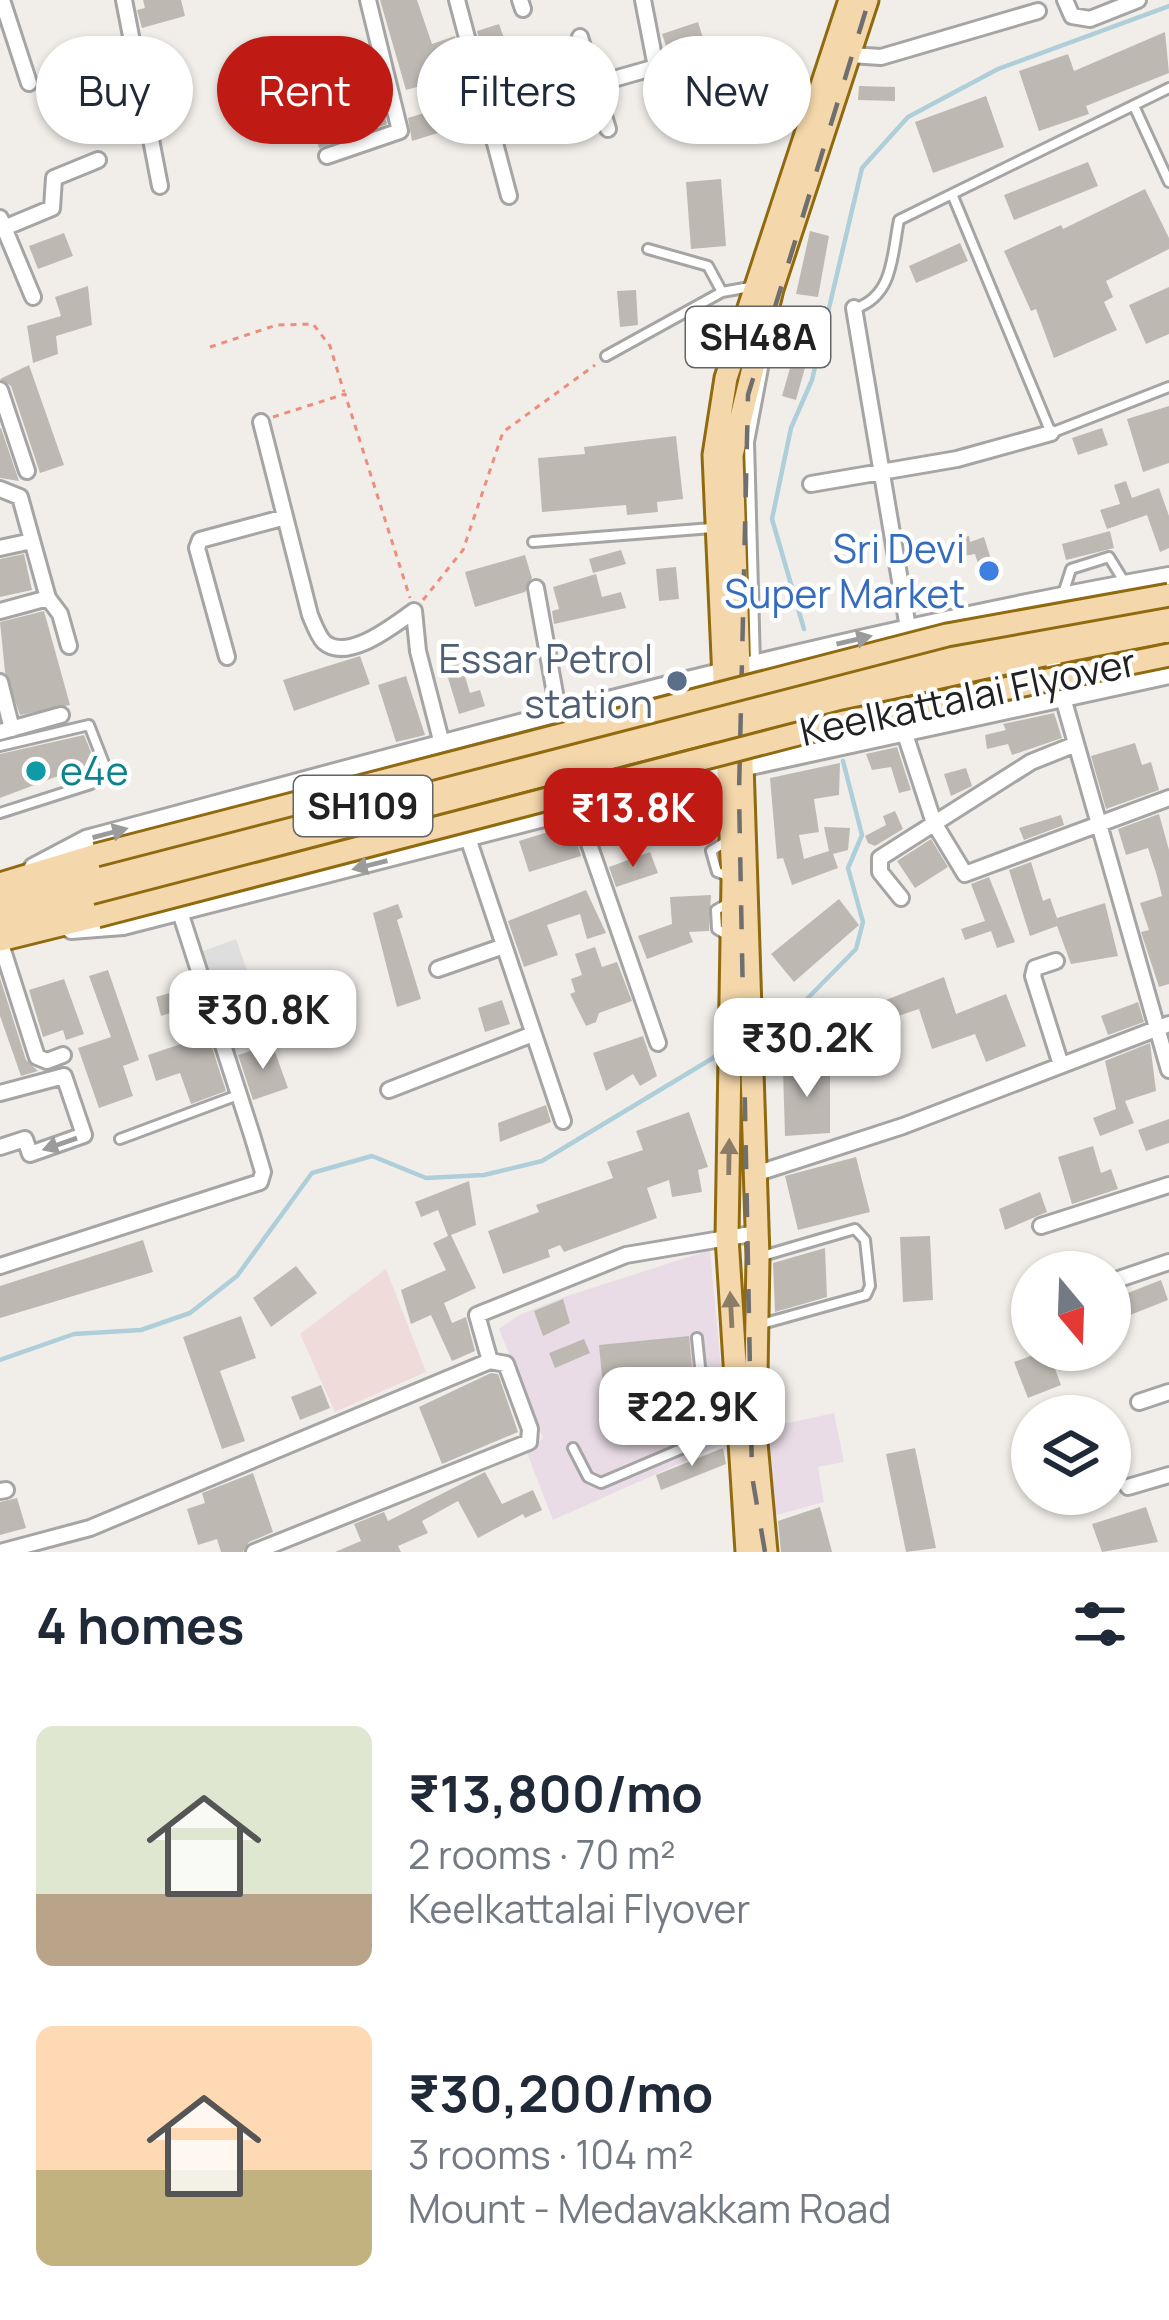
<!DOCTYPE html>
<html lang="en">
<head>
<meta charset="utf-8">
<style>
  :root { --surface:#fff; --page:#f6f6f7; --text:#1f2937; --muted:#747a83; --accent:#bf1a13 }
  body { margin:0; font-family:Manrope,sans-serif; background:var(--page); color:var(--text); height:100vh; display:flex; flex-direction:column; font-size:45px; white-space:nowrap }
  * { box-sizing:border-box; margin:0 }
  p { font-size:39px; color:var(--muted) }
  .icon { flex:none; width:66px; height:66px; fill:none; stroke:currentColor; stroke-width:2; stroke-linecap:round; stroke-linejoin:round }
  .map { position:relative; height:1552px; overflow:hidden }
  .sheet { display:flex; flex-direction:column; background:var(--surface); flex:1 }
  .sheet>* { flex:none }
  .guide { position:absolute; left:36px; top:36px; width:1098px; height:108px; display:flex; gap:24px }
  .needle { width:78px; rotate:161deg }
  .controls { position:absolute; left:1011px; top:1251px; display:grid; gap:24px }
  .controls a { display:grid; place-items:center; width:120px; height:120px; border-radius:50%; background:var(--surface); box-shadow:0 3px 9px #0004; font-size:60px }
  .price { position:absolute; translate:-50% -102px; padding:0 27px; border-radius:24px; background:#fff; color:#222; font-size:39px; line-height:78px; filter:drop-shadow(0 3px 6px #0008) }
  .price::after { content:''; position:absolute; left:50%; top:72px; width:36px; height:27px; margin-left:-18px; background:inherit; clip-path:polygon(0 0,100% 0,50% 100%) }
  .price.current { background:var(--accent); color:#fff }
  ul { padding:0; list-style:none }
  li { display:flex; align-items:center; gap:36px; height:300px; padding:0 36px }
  li span { display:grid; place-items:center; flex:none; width:336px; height:240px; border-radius:18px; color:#555 }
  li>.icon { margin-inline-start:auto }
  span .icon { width:144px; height:144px; fill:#fffc; stroke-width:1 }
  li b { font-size:51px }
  h2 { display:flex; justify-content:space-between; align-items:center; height:144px; padding:0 36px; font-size:51px }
  .chip { padding:0 42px; border-radius:54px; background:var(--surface); box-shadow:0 3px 9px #0004; font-size:42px; line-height:108px }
  .chip.current { background:var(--accent); color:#fff }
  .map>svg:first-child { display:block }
  .residential { fill:#dfdede }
  .commercial { fill:#efdcda }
  .industrial { fill:#e9dce6 }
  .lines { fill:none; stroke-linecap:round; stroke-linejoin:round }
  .stream { stroke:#aeceda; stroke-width:4.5 }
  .building { fill:#beb8b2 }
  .service-casing { stroke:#a5a5a5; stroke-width:14 }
  .minor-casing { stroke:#a5a5a5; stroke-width:20 }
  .tertiary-casing { stroke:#a5a5a5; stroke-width:22 }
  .primary-casing { stroke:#906a0e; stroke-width:27 }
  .path { stroke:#ed8d7d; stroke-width:3; stroke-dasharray:6 6; stroke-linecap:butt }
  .service { stroke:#fff; stroke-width:8 }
  .minor { stroke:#fff; stroke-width:14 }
  .tertiary { stroke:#fff; stroke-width:16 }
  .primary { stroke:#f4d7ab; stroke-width:21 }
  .rail { stroke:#6f6f6f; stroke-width:4.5; stroke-dasharray:24 24; stroke-linecap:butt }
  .primary-bridge-casing { stroke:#906a0e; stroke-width:27; stroke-linecap:butt }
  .primary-bridge { stroke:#f4d7ab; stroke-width:21 }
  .oneway { fill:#9b9b9b }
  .oneway2 { fill:#8a7c66 }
  .shop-dot { fill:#3f7fe0; stroke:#fff; stroke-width:4.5 }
  .service-dot { fill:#5c6f8a; stroke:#fff; stroke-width:4.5 }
  .culture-dot { fill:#0f9aa8; stroke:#fff; stroke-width:4.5 }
  .labels { text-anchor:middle; stroke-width:9; stroke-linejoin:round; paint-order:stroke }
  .shield { fill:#fff; stroke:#646464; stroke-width:3 }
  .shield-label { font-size:36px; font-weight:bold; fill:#212121 }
  .shop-label { font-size:39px; fill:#366cbe; stroke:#fff; text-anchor:end }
  .service-label { font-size:39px; fill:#4e5e75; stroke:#fff; text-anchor:end }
  .street-label { font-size:39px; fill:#212121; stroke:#fff }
  .culture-label { font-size:39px; fill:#0d838f; stroke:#fff; text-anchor:start }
</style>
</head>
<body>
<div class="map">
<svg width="1169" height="1552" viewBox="0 0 1169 1552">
  <rect width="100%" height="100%" fill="#f1eee9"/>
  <path class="residential" d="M236,939L271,1039L228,1053L195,954Z"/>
  <path class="commercial" d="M386,1269L426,1372L335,1412L300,1334Z"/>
  <path class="industrial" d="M710,1250L728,1442L553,1520L527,1453L543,1438L499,1329L519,1315L567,1296Z
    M834,1413L844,1462L818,1467L824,1502L773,1516L765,1428Z"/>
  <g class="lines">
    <path class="stream" d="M804,629L772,519L791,428L812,380L862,168L908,117L998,69L1169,6
      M759,1030L801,1005L856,949L863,922L848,868L862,835L843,761
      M0,1360L74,1334L141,1330L190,1313L237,1276L312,1173L372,1156L426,1178L484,1175L542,1161L723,1052"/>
  </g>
  <path class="building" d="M143,0H181L185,16L142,28L137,10L145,8Z
    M380,0H417L432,44L455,36L461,58L435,66L439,81L406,90Z
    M698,22L703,38L667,49L662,34Z
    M499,24L507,47L483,55L477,31Z
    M1165,32L1169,73L1086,106L1089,114L1039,131L1019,71L1068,54L1074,71Z
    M366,46L387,124L319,148L310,118L363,102L345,53Z
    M81,69L89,98L46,105L42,85Z
    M859,86L895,87V101L858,100Z
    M986,96L1004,147L933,173L915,122Z
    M444,107L451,129L412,141L408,118Z
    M1088,162L1098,186L1014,220L1004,195Z
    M721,179L726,246L691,249L686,182Z
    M1145,189L1169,238V249L1106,281L1113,297L1104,302L1117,330L1054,358L1036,309L1031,311L1004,251L1061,225L1063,229Z
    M810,231L829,236L818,297L796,294Z
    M64,233L73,256L38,269L29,246Z
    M960,243L968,261L916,283L909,266Z
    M88,286L92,325L56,336L58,354L33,363L27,326L61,316L55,297Z
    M1169,287V334L1146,344L1129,305Z
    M636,290L638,325L620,327L617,291Z
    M784,316L809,317L806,364L796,400L782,396L794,354H790L791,335H784Z
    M29,365L64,465L40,473L11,386L0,379Z
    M1169,406V463L1143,472L1127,419Z
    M0,428H1L19,481L0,478Z
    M1102,428L1108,445L1078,455L1072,438Z
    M676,436L683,499L657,502L658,512L627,515L626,505L542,512L538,458L585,454L584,447Z
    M1126,481L1132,498L1159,488L1169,516V548L1160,552L1147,515L1107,529L1100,510L1120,504L1114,485Z
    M1110,531L1114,548L1066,560L1062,544Z
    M969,536L970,542L984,537L997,579L984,583L975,554L958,557L954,539Z
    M621,550L626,564L593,573L589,559Z
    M24,554L32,590L0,597V559Z
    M525,555L532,578L525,592L475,607L465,572Z
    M676,567L679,599L659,601L656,569Z
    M596,574L602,597L621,592L626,608L554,624L552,611L559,609L553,587Z
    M44,611L70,705L20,715L5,672L0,622Z
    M360,656L370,684L294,711L283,680Z
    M461,663L470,693L480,690L485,706L459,714L445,668Z
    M406,676L425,735L396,742L378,685Z
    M1054,713L1062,738L1012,755L1008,744L987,749L985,735L1006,730L1003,724Z
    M84,735L95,762L0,798V754Z
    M1135,743L1142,765L1151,762L1159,790L1106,809L1091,756Z
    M897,747L911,790L899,793L891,767L872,770L866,754Z
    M840,763L839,795L814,799L819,832L799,835L804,859L829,851L824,827L850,828L848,850L833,854L838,868L792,885L783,858L777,859L770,778Z
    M966,768L972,786L951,796L944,774Z
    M714,792L715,824L706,827L703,819L668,832L670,838L659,844L649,816Z
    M895,811L903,829L875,846L868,843L865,836L886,825L883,816Z
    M1159,814L1169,850V984L1159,987L1141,932L1149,930L1140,903L1162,896L1157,876L1148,848L1126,855L1118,829Z
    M1061,815L1064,825L1024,840L1019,828Z
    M571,825L581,856L529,872L519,841Z
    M931,839L948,867L915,888L897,861Z
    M650,852L658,873L616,887L609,867Z
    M1031,862L1043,901L1050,898L1057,918L1105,903L1118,956L1071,964L1057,926L1030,936L1009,870Z
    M989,877L1015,942L997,948L991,931L965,940L961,929L985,921L971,884Z
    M586,890L606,933L587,939L580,914L547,925L558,955L524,967L508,921Z
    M711,895L709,931L689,932L693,942L647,959L638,936L672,924L670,897Z
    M839,899L859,925L794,982L771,954Z
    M398,904L403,917L397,920L421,999L397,1007L373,913Z
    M595,947L602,967L617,962L632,1001L599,1013L596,1022L586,1026L570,994L575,992L571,979L582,975L575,954Z
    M108,970L139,1060L123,1066L133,1096L99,1108L78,1048L111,1037L89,976Z
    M944,977L956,1014L1006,994L1026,1046L986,1062L975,1034L932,1049L919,1009L892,1018L886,1000Z
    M0,978L26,1060L38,1071L21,1076L0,1016Z
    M64,979L84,1034L66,1040L63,1030L43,1037L29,990Z
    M190,987L195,1005L161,1016L156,997Z
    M502,1000L510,1024L485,1032L478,1008Z
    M1138,1002L1144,1022L1108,1035L1101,1016Z
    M208,1035L226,1091L191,1104L180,1073L156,1081L148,1055Z
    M643,1036L657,1076L640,1086L633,1074L606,1091L593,1053Z
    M1150,1043L1156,1091L1125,1101L1134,1123L1100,1136L1093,1118L1116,1109L1105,1061Z
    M272,1044L288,1088L253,1100L238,1055Z
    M830,1064V1133L785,1136L783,1070Z
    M546,1105L551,1122L500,1142L498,1123Z
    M689,1112L708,1167L698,1170L702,1192L672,1197L669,1180L647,1188L657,1218L564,1252L560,1245L548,1250L550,1257L503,1274L488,1231L539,1212L536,1205L613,1178L607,1162L643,1150L636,1131Z
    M1169,1119V1143L1146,1151L1138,1130Z
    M1093,1146L1101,1173L1111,1169L1118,1189L1072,1204L1058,1157Z
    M856,1157L870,1212L798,1230L785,1176Z
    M469,1181L476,1225L451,1235L476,1288L444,1303L452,1323L466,1317L475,1351L452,1361L431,1315L411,1324L401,1290L446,1270L433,1243L448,1236L438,1210L421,1217L415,1202Z
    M1040,1192L1047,1212L1005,1230L999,1209Z
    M930,1236L933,1300L903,1302L900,1237Z
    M143,1240L153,1272L0,1318V1286Z
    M825,1248L827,1297L775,1312L773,1263Z
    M296,1266L317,1293L271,1327L253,1298Z
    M1161,1280L1168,1300L1110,1323V1300Z
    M563,1299L570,1323L543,1336L534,1311Z
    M241,1316L256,1358L220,1371L245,1441L222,1449L183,1337Z
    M689,1336L697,1420L607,1429L599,1345Z
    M584,1339L590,1353L555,1368L549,1353Z
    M1048,1350L1061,1385L1028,1398L1014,1362Z
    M491,1373L498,1374L518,1432L442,1464L419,1407Z
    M321,1385L330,1408L300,1420L291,1397Z
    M723,1448L726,1464L661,1490L656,1475Z
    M915,1448L936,1548L906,1552L886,1454Z
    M485,1472L502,1504L533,1490L542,1510L525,1518L523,1514L478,1538L458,1501L422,1521L428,1533L398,1546L401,1552H335L361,1541L354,1524L384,1512L388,1521Z
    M253,1473L273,1532L249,1542L243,1552H221L217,1539L198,1545L187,1509L205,1503L202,1493Z
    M17,1498L26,1528L0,1535V1502Z
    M820,1507L832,1552H781L778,1521Z
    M1146,1507L1158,1542L1102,1552L1092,1524Z"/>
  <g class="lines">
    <g class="service-casing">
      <path id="service" d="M1134,106L1169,182
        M952,194L1051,433L1169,387
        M648,249L708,266L722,292
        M856,308C894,295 892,254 899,220L1169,88
        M606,356L722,292L750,287
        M533,542L712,528
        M1063,594L1071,569L1109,557L1125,583
        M755,664L749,442L767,347
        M0,746L89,725L105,766L91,784L0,813
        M727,841L711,851L717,872L731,877
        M730,937L717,929L716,910L730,902
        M120,1139L238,1095
        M758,1325L866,1295L870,1286L865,1240L855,1229L759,1257
        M702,1382L732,1380
        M573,1448L588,1477L601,1483L702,1440L706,1424L697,1338"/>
    </g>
    <g class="minor-casing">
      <path id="minor" d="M2,0L29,83
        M124,0L160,186
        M457,0L509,196
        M520,0L523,9
        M1065,0L1072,16L1090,19L1138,0
        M580,37L608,129
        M850,55L881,57L1038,11
        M532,102L656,67L643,0
        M327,156L400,131L368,0
        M0,218L33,297
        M4,228L52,208L54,178L98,160
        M854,308L908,628
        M0,390L27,471
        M261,422L310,615C313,622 318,636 324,642C348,663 395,624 414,611L418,651L442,744
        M811,484L957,459L1051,433
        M0,489L20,497L48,598L60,614L69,646
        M0,548L32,541
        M536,588L558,710
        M0,611L48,598
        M1050,652L1169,1070
        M227,657L197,548L200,540L282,518
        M0,682L12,729
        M904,731L934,823L965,874L1169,798
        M0,732L61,715
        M578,812L658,1043
        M469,841L563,1121
        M901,898L880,872V858L1031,762L1076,744
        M0,941L37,1057L47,1061L63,1055
        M1056,961L1035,968L1033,976L1061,1065
        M438,969L504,946
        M389,1090L533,1034
        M0,1093L64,1076L84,1135L30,1154L25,1139L0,1147
        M752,1175L903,1126L1169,1024
        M1041,1226L1169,1185
        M0,1266L260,1182L263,1172L252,1135L180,912
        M1110,1282L1169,1262
        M1139,1402L1169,1392
        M1128,1487L1169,1475
        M0,1491L6,1490
        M0,1552L90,1528L490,1361L477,1315L626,1255L757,1233
        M254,1552L529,1442L530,1429L506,1364L490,1361"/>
    </g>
    <g class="tertiary-casing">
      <path id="tertiary" d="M33,867L86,839C445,743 802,641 1169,576
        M71,930L123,926L727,771L1169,675"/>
    </g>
    <g class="primary-casing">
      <path id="primary" d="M0,884L96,855
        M0,899C389,803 774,683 1169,616
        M0,919C389,822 774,701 1169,631
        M0,940L97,916
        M747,1552L727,1237L733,881L714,455L726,378L850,0
        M766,1552L755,1432L758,1257L732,455L772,289L867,0"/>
    </g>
    <path class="path" d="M210,347L277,325L313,324L330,346L344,392
      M273,417L345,394L410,598
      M423,600L463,550L503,432L595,365"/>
    <use href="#service" class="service"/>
    <use href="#minor" class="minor"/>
    <use href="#tertiary" class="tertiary"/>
    <use href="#primary" class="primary"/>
    <path class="rail" d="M765,1552L752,1476L739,793L748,395L869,0"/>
    <g class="primary-bridge-casing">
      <path id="primary-bridge" d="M96,855L947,635L1169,595
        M97,916L844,722L1169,655"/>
    </g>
    <use href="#primary-bridge" class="primary-bridge"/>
  </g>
  <defs><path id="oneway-solid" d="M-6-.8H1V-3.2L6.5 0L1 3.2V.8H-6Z" transform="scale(3)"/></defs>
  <g class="oneway">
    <use href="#oneway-solid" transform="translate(854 640) rotate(-13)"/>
    <use href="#oneway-solid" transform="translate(110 833) rotate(-15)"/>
    <use href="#oneway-solid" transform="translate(370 865) rotate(166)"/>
    <use href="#oneway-solid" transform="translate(60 1144) rotate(161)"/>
  </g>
  <g class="oneway2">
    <use href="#oneway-solid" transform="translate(729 1157) rotate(-89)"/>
    <use href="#oneway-solid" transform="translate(731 1310) rotate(-93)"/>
  </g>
  <circle class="shop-dot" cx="989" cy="571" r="12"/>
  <circle class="service-dot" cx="677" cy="681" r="12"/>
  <circle class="culture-dot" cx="36" cy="771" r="12"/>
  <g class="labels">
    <g class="shield">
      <rect x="686" y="307" width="144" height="60" rx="9"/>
      <rect x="294" y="776" width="138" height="60" rx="9"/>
    </g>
    <g class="shield-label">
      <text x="758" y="350">SH48A</text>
      <text x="363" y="819">SH109</text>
    </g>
    <g class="shop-label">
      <text x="965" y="563">Sri Devi<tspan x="965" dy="45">Super Market</tspan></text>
    </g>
    <g class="service-label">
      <text x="653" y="673">Essar Petrol<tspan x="653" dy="45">station</tspan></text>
    </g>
    <g class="street-label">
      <text transform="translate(968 697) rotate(-12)" y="14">Keelkattalai Flyover</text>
    </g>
    <g class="culture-label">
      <text x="60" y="785">e4e</text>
    </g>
  </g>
</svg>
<div class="controls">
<a><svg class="needle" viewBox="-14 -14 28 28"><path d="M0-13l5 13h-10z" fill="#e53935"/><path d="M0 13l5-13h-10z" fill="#747a83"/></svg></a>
<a><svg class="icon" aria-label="layers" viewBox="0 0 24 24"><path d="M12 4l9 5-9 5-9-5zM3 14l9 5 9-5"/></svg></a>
</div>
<b class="price current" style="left:633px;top:870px">₹13.8K</b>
<b class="price" style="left:263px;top:1072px">₹30.8K</b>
<b class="price" style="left:807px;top:1100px">₹30.2K</b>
<b class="price" style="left:692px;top:1469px">₹22.9K</b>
<div class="guide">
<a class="chip">Buy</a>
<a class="chip current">Rent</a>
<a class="chip">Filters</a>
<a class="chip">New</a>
</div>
</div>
<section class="sheet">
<h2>4 homes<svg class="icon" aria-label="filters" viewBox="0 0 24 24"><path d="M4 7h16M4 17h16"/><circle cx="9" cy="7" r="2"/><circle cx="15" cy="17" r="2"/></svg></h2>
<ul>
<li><span style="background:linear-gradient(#dfe7d0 70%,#b9a48a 0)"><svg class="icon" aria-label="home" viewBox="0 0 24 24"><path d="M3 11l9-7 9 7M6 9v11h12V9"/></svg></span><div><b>₹13,800/mo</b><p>2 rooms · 70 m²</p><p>Keelkattalai Flyover</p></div></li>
<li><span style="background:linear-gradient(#ffd9b3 60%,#c2b280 0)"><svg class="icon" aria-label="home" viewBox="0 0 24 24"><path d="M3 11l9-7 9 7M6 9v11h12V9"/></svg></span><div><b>₹30,200/mo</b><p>3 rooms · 104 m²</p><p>Mount - Medavakkam Road</p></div></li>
</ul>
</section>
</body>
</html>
